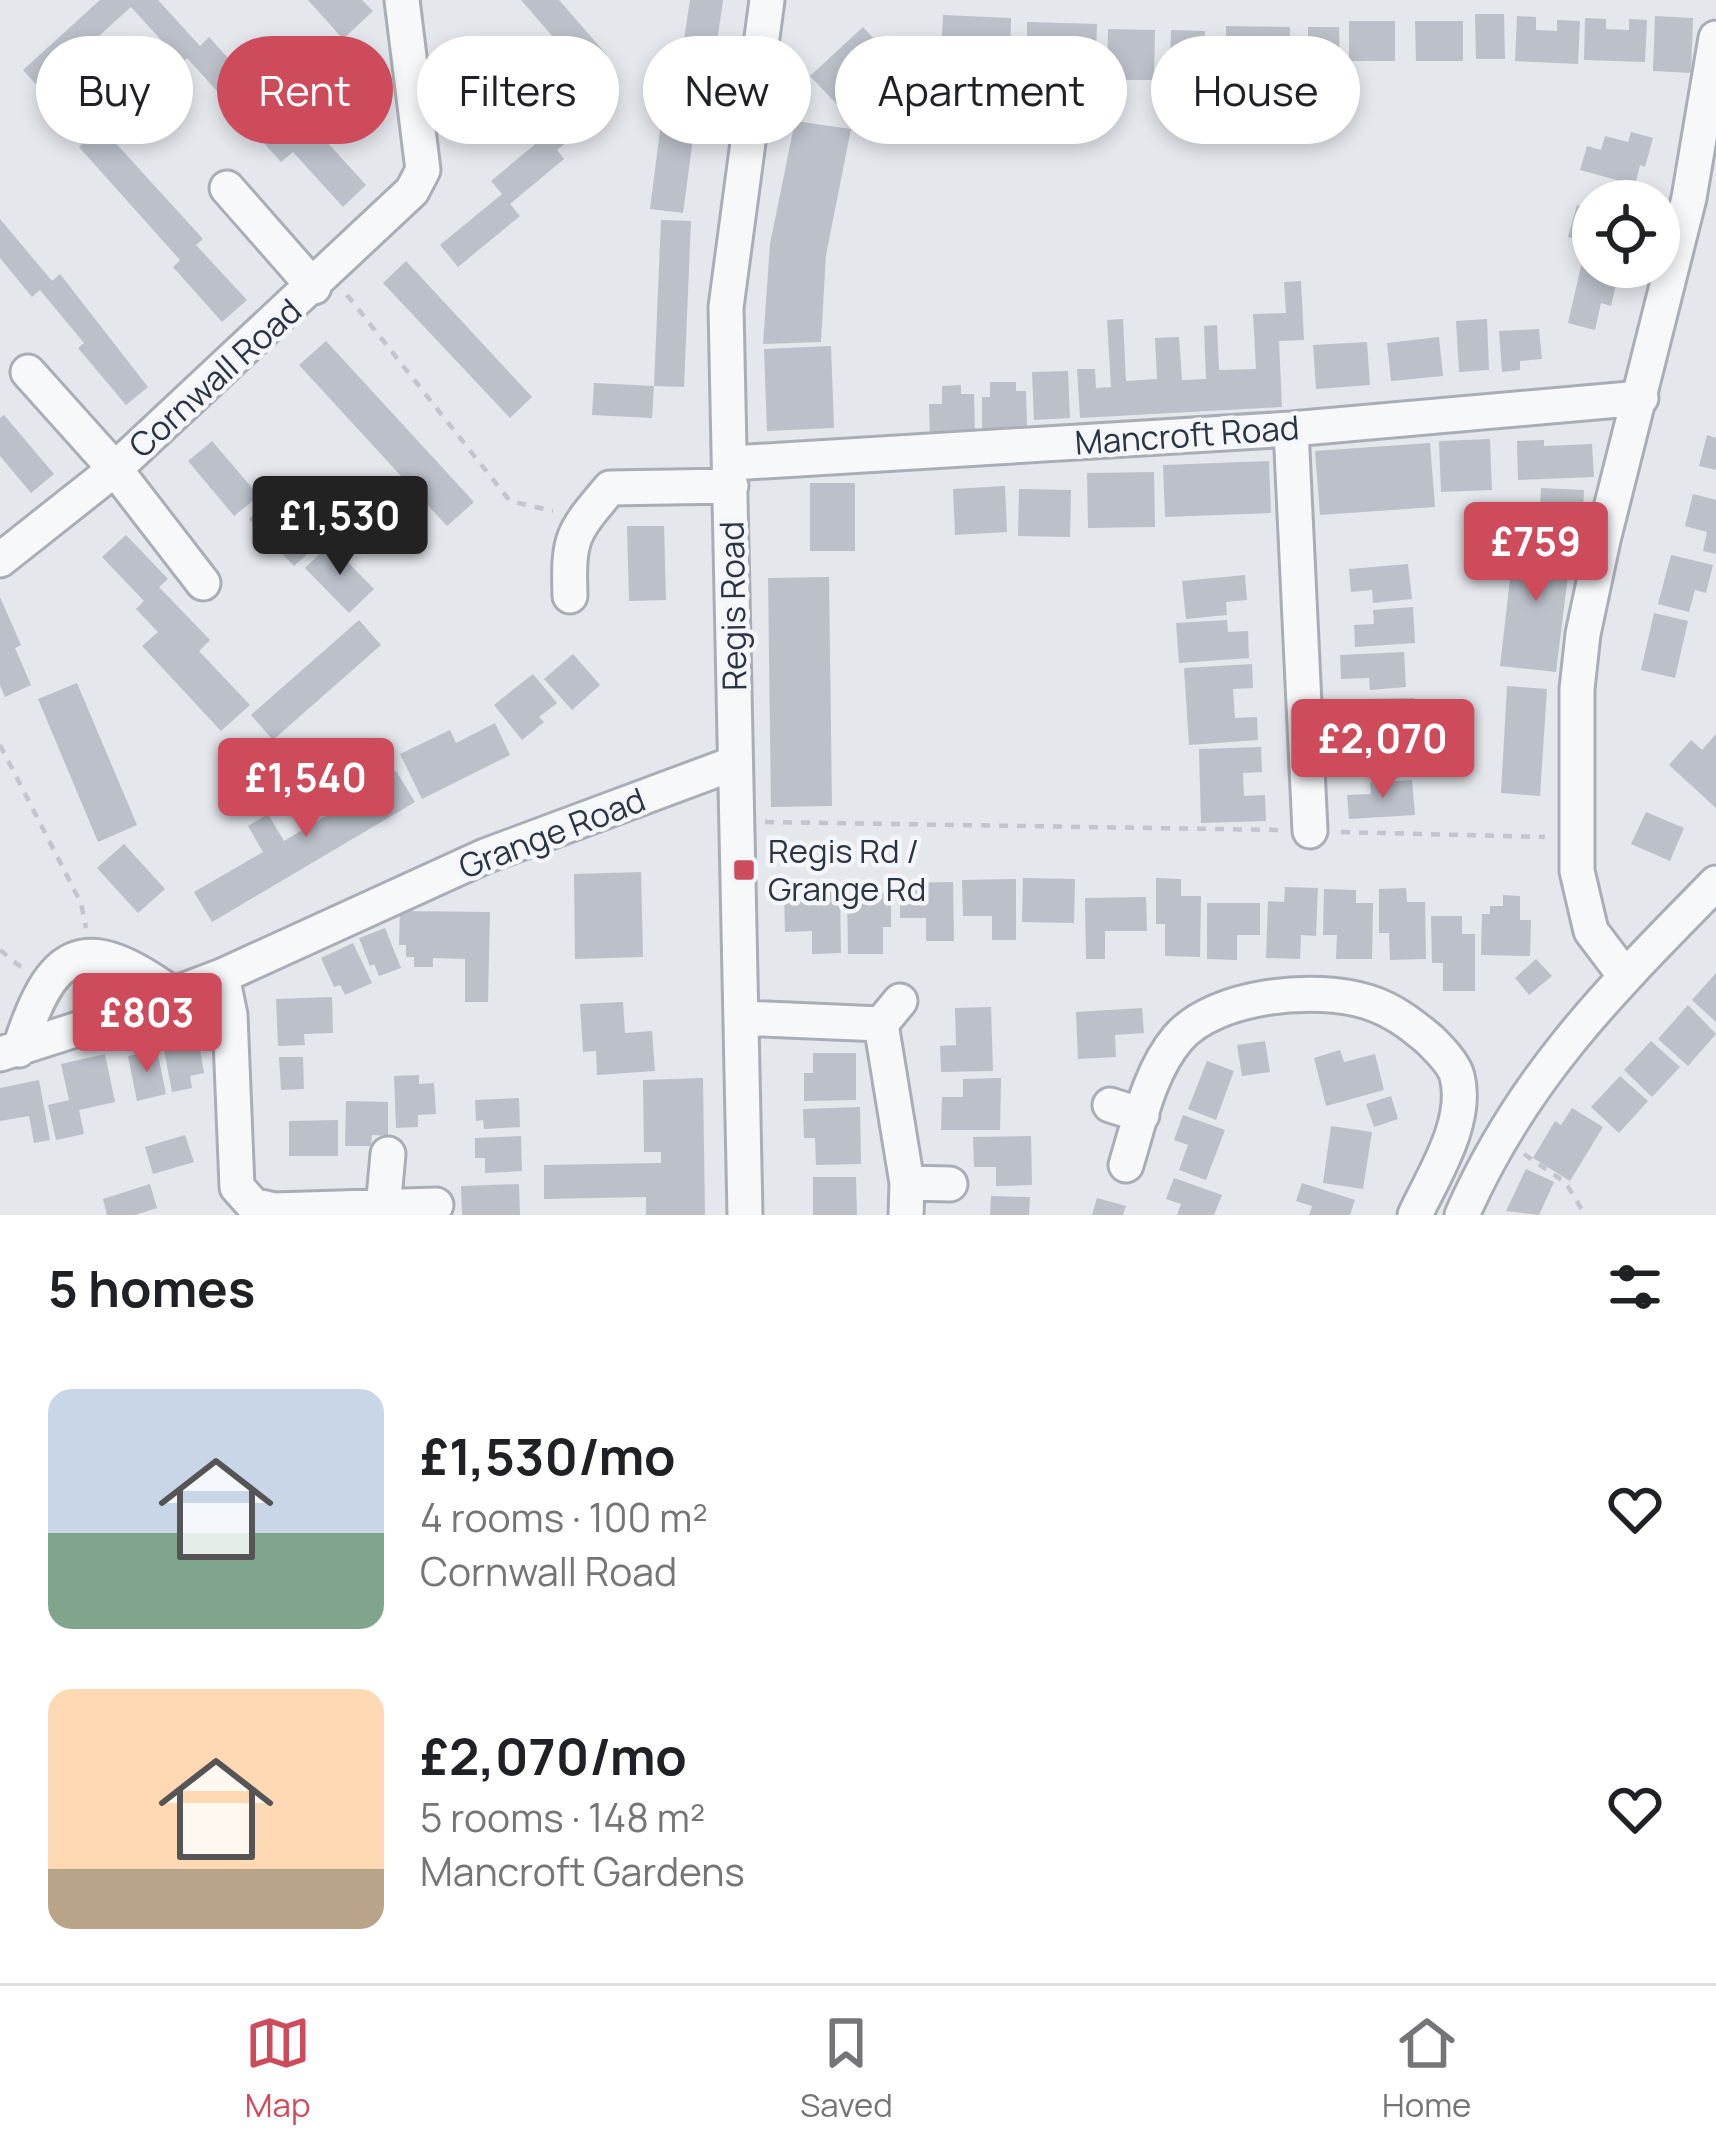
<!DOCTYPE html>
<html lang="en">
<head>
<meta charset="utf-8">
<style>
  :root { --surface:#fff; --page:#f6f6f6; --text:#202124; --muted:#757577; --line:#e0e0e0; --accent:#ce4b5b }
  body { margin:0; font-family:Manrope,sans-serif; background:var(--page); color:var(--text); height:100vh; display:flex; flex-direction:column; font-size:45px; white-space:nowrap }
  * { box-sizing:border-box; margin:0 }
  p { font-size:39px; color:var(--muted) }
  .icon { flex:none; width:66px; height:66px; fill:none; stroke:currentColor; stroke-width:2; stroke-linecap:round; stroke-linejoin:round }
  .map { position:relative; height:1215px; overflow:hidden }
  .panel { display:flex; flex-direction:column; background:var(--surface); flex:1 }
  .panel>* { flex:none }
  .top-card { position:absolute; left:36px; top:36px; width:1644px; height:108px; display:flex; gap:24px }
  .fabs { position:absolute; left:1572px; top:180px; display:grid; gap:24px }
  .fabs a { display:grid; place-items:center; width:108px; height:108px; border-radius:50%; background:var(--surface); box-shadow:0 6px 18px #0003; font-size:60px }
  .price { position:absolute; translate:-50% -102px; padding:0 27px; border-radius:12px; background:var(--accent); color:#fff; font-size:39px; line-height:78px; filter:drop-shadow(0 3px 6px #0008) }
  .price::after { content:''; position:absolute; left:50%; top:72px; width:36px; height:27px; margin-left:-18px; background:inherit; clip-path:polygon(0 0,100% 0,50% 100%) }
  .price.selected { background:#222; color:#fff }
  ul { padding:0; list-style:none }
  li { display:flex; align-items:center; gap:36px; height:300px; padding:0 48px }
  li span { display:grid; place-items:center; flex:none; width:336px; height:240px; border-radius:24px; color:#555 }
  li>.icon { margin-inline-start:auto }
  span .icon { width:144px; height:144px; fill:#fffc; stroke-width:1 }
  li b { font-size:51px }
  h2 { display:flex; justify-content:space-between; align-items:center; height:144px; padding:0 48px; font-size:51px }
  .chip { padding:0 42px; border-radius:54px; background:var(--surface); box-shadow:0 6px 18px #0003; font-size:42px; line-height:108px }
  .chip.selected { background:var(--accent); color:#fff }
  .menu { display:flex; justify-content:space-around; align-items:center; height:168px; border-top:3px solid var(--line); background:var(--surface); font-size:33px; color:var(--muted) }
  .menu a { display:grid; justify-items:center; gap:6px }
  .menu .selected { color:var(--accent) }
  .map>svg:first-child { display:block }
  .building { fill:#bbc0c9 }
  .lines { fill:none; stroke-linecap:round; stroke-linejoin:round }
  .minor-casing { stroke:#a9aeb6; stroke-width:39 }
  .path { stroke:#c2c5cb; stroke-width:4.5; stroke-dasharray:9 9; stroke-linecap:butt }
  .minor { stroke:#f7f8fa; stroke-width:33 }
  .poi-dot { fill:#ce4b5b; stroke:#f4f6f9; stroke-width:4.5 }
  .labels { text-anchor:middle; stroke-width:9; stroke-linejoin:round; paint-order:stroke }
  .street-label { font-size:33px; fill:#2b3444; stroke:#f4f6f9 }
  .poi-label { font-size:33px; fill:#2b3444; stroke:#f4f6f9; text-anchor:start }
</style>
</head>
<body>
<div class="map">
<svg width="1716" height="1215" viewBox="0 0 1716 1215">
  <rect width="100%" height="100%" fill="#e4e7ec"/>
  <path class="building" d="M100,0H158L200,46L209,37L304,142L316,130L366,185L343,207L293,152L281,162L187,58L182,63L131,7L60,71L106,121L101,127L203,239L196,245L247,300L222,322L173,267L180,260L79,147L86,140L23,70Z
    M308,0H362L373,11L343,39Z
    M521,0H559L607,55L585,74Z
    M690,0H723L714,63L681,59Z
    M1475,14H1504L1505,59H1476Z
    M943,15L1011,18L1010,56L941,53Z
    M1517,16L1536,17V30L1557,31V20L1580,21L1578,64L1515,61Z
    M1655,16L1693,18L1691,73L1653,71Z
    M1585,18L1606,19V29L1629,30V19L1647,20L1645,62L1584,60Z
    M1349,21H1395V61H1349Z
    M1415,21H1463V61H1416Z
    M1027,22L1097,24L1096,56L1027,54Z
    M1226,26L1290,27L1289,71L1245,70V59H1226Z
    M863,27L887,53L857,81L866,92L844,112L810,76Z
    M1308,27H1339L1340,66L1294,67V36H1308Z
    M1108,29L1155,30L1154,80H1107Z
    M1171,30L1205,31L1203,94L1160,93L1161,62L1170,63Z
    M668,68L702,72L683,213L650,209Z
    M585,83L607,109L557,150L564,159L510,204L520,216L458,267L440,245L502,194L491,181L545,136L536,125Z
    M795,121L851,129L826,255L821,342L763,344L770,244Z
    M1631,132L1653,138L1645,167L1640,165L1635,185L1580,170L1587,146L1601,150L1605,136L1628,142Z
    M1577,205L1593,210V244L1568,237Z
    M0,219L52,281L60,274L148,387L126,405L78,348L84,343L40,290L32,297L0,258Z
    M661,220L691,221L684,387L654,386Z
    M1584,253L1593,255V267L1619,271L1611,306L1601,303L1595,330L1568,323Z
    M406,261L532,397L510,418L383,283Z
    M1301,281L1304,340L1279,341L1282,407L1080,418L1077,369H1095L1096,388L1111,387L1107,320L1123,319L1126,381L1157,379L1155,338L1179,337L1182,380L1206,379L1204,326L1217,325L1219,370L1256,369L1253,314L1286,313L1284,282Z
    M1487,319L1489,370L1459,372L1456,321Z
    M1539,329L1542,359L1520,361V370L1502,372L1499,331Z
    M1439,337L1443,376L1391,381L1387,343Z
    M326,341L474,502L447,526L299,365Z
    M1367,342L1370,385L1316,389L1313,345Z
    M831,346L834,428L767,431L764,349Z
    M1068,371L1070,418L1034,420L1032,372Z
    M990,382H1016V391H1026L1027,429L982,430V397H990Z
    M594,383L654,386L652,418L592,415Z
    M961,385V394H974L975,437H930L929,404H942V386Z
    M4,415L54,474L31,493L0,456V418Z
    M1707,435L1716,438V470L1699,466Z
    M1490,439L1492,490L1441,492L1439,441Z
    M1544,440V446L1592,444L1594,477L1518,480L1517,441Z
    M212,441L259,496L234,516L188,461Z
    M1430,443L1435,507L1320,515L1315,451Z
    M1269,461L1271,513L1165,517L1163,465Z
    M1154,472L1155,527L1088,528L1087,473Z
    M810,483H855V551H810Z
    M1005,486L1007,532L955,535L953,489Z
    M1541,488L1584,490L1582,530L1539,529Z
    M1019,489L1071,490L1070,537L1018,536Z
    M1693,494L1716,500V554L1703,551L1707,532L1685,526Z
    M272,498L317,545L294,566L249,519Z
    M627,526H664L666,600L629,601Z
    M126,535L168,579L159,587L210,640L199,651L250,705L221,731L142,646L158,632L136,609L144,601L102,557Z
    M1515,536L1572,543L1556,672L1500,666Z
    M330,544L374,589L349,613L305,568Z
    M1671,555L1713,565L1706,593L1695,590L1689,612L1658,604Z
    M1408,564L1412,599L1373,603L1372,590L1351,592L1349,569Z
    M1245,575L1247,600L1226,602L1227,615L1186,619L1182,581Z
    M829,577L832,806L771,807L768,578Z
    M0,597L21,645L15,648L31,685L5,697L0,685Z
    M1413,607L1415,643L1355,647L1354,625L1374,624L1373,610Z
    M1654,613L1688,621L1675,678L1641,670Z
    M359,620L381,645L273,740L251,715Z
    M1227,620L1228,632L1248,631L1249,658L1179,663L1176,623Z
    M1404,652L1406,687L1370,690L1369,678L1341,679L1340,655Z
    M573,654L600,685L572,710L544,679Z
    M1252,664L1253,688L1233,689L1235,718L1257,717L1258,740L1189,745L1184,668Z
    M533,674L557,703L539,717L544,722L522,740L494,705Z
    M77,683L137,825L98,842L38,699Z
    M1507,686L1547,689L1540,796L1501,793Z
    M1414,698V732H1349V712H1361V699Z
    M495,723L510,755L422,799L400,754L450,730L456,743Z
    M1716,734V808L1669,765L1691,740L1702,750Z
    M1411,739L1412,773L1366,774V762H1349L1348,740Z
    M1261,747L1262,772L1243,773L1244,796L1265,795L1266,821L1201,823L1199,749Z
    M347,763L363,791L396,771L415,802L212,922L194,892L263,852L248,826L268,814L284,841L343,806L325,775Z
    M1412,780L1415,815L1349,819L1347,795L1371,794L1370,783Z
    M1646,812L1684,828L1670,861L1631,844Z
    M124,844L165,889L138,913L97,868Z
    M641,872L643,957L575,959L574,874Z
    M1023,878L1075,879L1074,923L1022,922Z
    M1156,878L1181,879V896H1201L1200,957L1165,956V924H1156Z
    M1016,879V940H992V916H963L962,880Z
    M953,882L954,941H926V918H900V883Z
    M1285,887L1318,888L1316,936L1301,935L1300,959L1266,958L1268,901L1284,902Z
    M1406,888L1407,902H1425L1426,959L1390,960L1389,933H1379V889Z
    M1324,889L1356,890V903H1373L1372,959H1336L1337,935H1323Z
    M840,892L841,953L812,954V931L785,932L784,893Z
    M891,893V927H883V954H848L847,894Z
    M1503,895L1520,896V920H1531L1530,956L1481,955L1482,914H1490V906H1503Z
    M1146,897L1147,931H1105V959H1086L1085,898Z
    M1207,903H1260V935H1237V960L1207,959Z
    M400,911L490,912L488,1002H465V959L433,958V967H414V957H406V945H399Z
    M1431,916H1462V934H1475V991H1443V963H1432Z
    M385,928L401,968L379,976L374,964L370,966L359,938Z
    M353,943L372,983L345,995L340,985L334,987L321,958Z
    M1536,959L1552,976L1529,995L1515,978Z
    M1716,973V1022L1692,1000Z
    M332,997L333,1033L304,1034L305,1045L278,1046L276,999Z
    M623,1002L625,1033L652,1031L655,1071L597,1075L596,1051L583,1052L580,1004Z
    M1688,1005L1716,1034L1688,1066L1658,1039Z
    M991,1007L993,1071L941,1072L940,1046L956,1045L955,1008Z
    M1142,1008L1144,1033L1115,1035L1116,1057L1078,1059L1076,1012Z
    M1265,1041L1270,1072L1242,1076L1237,1045Z
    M1651,1041L1680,1067L1652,1097L1624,1070Z
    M199,1043L204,1073L190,1076L192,1088L172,1092L164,1050Z
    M157,1050L166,1094L137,1101L128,1056Z
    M1340,1050L1344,1062L1375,1054L1384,1090L1326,1106L1314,1058Z
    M813,1053H856V1100L804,1101V1073H813Z
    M105,1054L115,1102L79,1110L84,1134L56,1140L48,1105L69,1100L61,1064Z
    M279,1057H303L304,1089L281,1090Z
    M1207,1061L1234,1071L1216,1120L1188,1109Z
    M419,1075V1084L434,1083L436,1114L418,1115V1127L396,1128L394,1076Z
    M1620,1076L1648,1101L1619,1133L1591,1107Z
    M703,1078L705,1215H646V1197L544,1199V1165L661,1163V1152H644L643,1080Z
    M1001,1078L1000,1130H941L942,1097H963V1079Z
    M39,1080L50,1140L34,1143L29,1116L0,1121V1088Z
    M1391,1096L1398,1119L1374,1127L1366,1104Z
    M519,1098L520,1127L484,1129L483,1120L476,1121L475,1100Z
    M346,1101L388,1102V1136L372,1135L371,1146H345Z
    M860,1107L861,1164L816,1165L815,1138H804L803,1109Z
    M1572,1108L1603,1127L1570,1181L1533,1158L1555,1121L1561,1125Z
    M1183,1115L1225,1130L1206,1180L1179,1170L1188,1145L1174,1140Z
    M338,1120V1156H289V1121Z
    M1331,1126L1372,1132L1363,1189L1323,1183Z
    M185,1135L194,1162L153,1174L145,1147Z
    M521,1136L522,1171L485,1173V1158H475V1138Z
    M1031,1136L1032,1185L996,1186V1167H974L973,1137Z
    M1526,1169L1554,1182L1539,1215L1506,1211Z
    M813,1177H856L857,1215H813Z
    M1174,1178L1222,1195L1214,1215H1177L1181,1204L1166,1199Z
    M1302,1183L1355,1200L1350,1215H1309L1312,1206L1296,1201Z
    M150,1184L157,1208L135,1215H107L103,1199Z
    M519,1184L520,1215H462L461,1186Z
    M991,1196L1030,1197L1029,1215H990Z
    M1097,1198L1126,1206L1123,1215H1092Z"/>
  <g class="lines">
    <g class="minor-casing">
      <path id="minor" d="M227,188L314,287
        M28,372L115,469L203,583
        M1291,429L1310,831
        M732,463L1291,429L1641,398
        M0,560L115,469L412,191L423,170L402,0
        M570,596C568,537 572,533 610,488L731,486
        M222,976L230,1015L237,1187L253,1205L274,1210L436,1205
        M1625,976L1591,931L1577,871V689L1583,634L1603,540L1689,198L1716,38
        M742,1018L881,1024L900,1001
        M881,1024L907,1183L906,1215
        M19,1050C51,950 82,928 172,994
        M0,1054L100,1022L222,976L485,856L735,763
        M1110,1105L1142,1115
        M1126,1165C1139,1123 1149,1072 1178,1038C1215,995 1316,985 1368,1002C1393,1010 1411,1024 1430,1040C1439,1049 1454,1064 1457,1076C1469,1122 1433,1176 1415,1215
        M907,1183L950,1184
        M383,1209L388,1154
        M745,1215L726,307L767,0
        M1462,1215C1523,1076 1612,989 1716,883"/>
    </g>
    <path class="path" d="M347,295L510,501L553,511
      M0,745L81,903L86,928
      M765,822L1281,830
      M1341,832L1545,837
      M0,950L22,968
      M1524,1154L1566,1183L1585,1215"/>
    <use href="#minor" class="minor"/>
  </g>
  <rect class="poi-dot" x="732" y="858" width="24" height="24" rx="6"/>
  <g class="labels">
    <g class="street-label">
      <text transform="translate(215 378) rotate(-42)" y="12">Cornwall Road</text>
      <text transform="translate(1187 435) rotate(-4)" y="12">Mancroft Road</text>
      <text transform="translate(733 606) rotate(-91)" y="12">Regis Road</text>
      <text transform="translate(552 833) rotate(-21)" y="12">Grange Road</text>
    </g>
    <g class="poi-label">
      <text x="768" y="863">Regis Rd /<tspan x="768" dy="38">Grange Rd</tspan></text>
    </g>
  </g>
</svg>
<div class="fabs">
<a><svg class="icon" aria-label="locate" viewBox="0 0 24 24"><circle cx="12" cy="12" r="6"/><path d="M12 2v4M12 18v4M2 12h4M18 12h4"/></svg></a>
</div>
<b class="price selected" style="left:340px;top:578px">£1,530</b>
<b class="price" style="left:1536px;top:604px">£759</b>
<b class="price" style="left:1383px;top:801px">£2,070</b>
<b class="price" style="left:306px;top:840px">£1,540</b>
<b class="price" style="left:147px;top:1075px">£803</b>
<div class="top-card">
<a class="chip">Buy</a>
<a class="chip selected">Rent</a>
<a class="chip">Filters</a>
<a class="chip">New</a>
<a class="chip">Apartment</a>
<a class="chip">House</a>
</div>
</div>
<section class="panel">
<h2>5 homes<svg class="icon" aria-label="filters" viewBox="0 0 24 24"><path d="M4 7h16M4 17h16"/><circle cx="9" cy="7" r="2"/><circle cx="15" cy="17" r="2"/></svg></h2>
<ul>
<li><span style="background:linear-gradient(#c9d6e8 60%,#7fa58c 0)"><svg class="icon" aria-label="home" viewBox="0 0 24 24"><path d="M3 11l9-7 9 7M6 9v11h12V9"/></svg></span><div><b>£1,530/mo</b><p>4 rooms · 100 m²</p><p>Cornwall Road</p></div><svg class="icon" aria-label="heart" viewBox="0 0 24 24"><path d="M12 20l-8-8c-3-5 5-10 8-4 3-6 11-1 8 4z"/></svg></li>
<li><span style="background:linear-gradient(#ffd9b3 75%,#b9a48a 0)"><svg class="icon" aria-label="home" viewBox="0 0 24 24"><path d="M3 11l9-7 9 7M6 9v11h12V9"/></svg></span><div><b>£2,070/mo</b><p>5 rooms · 148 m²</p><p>Mancroft Gardens</p></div><svg class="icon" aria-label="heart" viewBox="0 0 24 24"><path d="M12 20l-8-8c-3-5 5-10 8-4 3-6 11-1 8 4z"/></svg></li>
</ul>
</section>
<nav class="menu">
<a class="selected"><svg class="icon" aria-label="map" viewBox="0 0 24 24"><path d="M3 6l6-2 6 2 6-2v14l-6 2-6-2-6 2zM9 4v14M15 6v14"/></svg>Map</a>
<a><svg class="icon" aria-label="saved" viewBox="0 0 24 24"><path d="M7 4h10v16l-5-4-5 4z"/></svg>Saved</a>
<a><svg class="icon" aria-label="home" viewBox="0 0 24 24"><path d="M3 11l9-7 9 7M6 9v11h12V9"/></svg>Home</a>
</nav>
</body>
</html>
